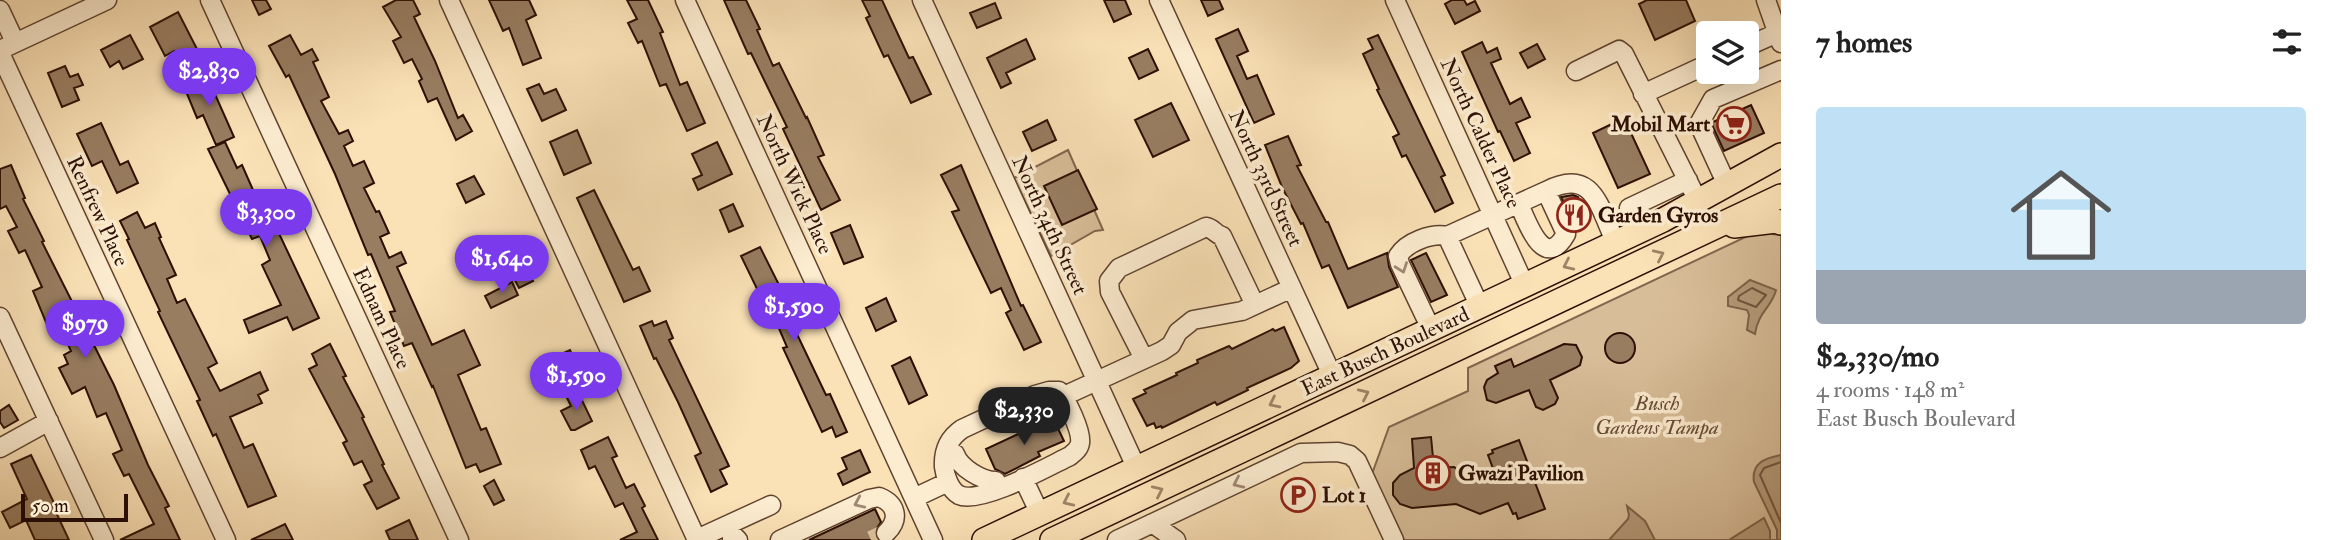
<!DOCTYPE html>
<html lang="en">
<head>
<meta charset="utf-8">
<style>
  :root { --surface:#fff; --page:#f6f6f6; --text:#222; --muted:#767676; --line:#e0e0e0; --accent:#7c3aed }
  body { margin:0; font-family:"IM FELL Double Pica",serif; background:var(--page); color:var(--text); height:100vh; display:flex; flex-direction:column; font-size:26px; white-space:nowrap }
  * { box-sizing:border-box; margin:0 }
  p { font-size:23px; color:var(--muted) }
  .icon { flex:none; width:38px; height:38px; fill:none; stroke:currentColor; stroke-width:2; stroke-linecap:round; stroke-linejoin:round }
  .map { position:relative; flex:1; overflow:hidden }
  .drawer { display:flex; flex-direction:column; background:var(--surface); width:560px }
  .drawer>* { flex:none }
  .controls { position:absolute; left:1696px; top:21px; display:grid; gap:14px }
  .controls a { display:grid; place-items:center; width:63px; height:63px; border-radius:7px; background:var(--surface); box-shadow:0 7px 28px #0002; font-size:35px }
  .scale { position:absolute; left:21px; bottom:18px; width:107px; box-sizing:border-box; padding-left:7px; border:4px solid #2d1004; border-top:0; font-size:19px; line-height:24px; white-space:nowrap; color:#2d1004; -webkit-text-stroke:5px #fcecd0; paint-order:stroke }
  .price { position:absolute; translate:-50% -60px; padding:0 16px; border-radius:24px; background:var(--accent); color:#fff; font-size:23px; line-height:46px; filter:drop-shadow(0 2px 4px #0008) }
  .price::after { content:''; position:absolute; left:50%; top:42px; width:21px; height:16px; margin-left:-10px; background:inherit; clip-path:polygon(0 0,100% 0,50% 100%) }
  .price.current { background:#222; color:#fff }
  ul { padding:0; list-style:none }
  li { display:grid; align-content:center; gap:14px; height:371px; padding:0 35px }
  li+li { border-top:2px solid var(--line) }
  li span { display:grid; place-items:center; height:217px; border-radius:7px; color:#555 }
  li>.icon { margin-inline-start:auto }
  span .icon { width:126px; height:126px; fill:#fffc; stroke-width:1 }
  li b { font-size:30px }
  h2 { display:flex; justify-content:space-between; align-items:center; height:84px; padding:0 35px; font-size:30px }
  main { display:flex; flex:1; min-height:0 }
  .map>svg:first-child { display:block }
  .green { fill:#d7bd98; stroke:#82664e; stroke-width:2 }
  .water { fill:#b49a79; stroke:#7e634a; stroke-width:2 }
  .lines { fill:none; stroke-linecap:round; stroke-linejoin:round }
  .shore { stroke:#70553e; stroke-width:2 }
  .building { fill:#987d61; stroke:#2d1004; stroke-width:2 }
  .minor-tunnel { stroke:#dbc29b; stroke-width:18; stroke-dasharray:18 9; stroke-linecap:butt }
  .minor-casing { stroke:#604430; stroke-width:21 }
  .major-casing { stroke:#2d1004; stroke-width:26 }
  .minor { stroke:#fcecd0; stroke-width:18 }
  .major { stroke:#fae1b6; stroke-width:23 }
  .oneway { stroke:#9e8366 }
  .oneway2 { stroke:#9f8974 }
  .labels { text-anchor:middle; stroke-width:7; stroke-linejoin:round; paint-order:stroke }
  .poi-label { font-size:21px; font-weight:bold; fill:#2d1004; stroke:#fcecd0; text-anchor:start }
  .street-label { font-size:21px; fill:#2d1004; stroke:#fcecd0 }
  .park-label { font-size:21px; font-style:italic; fill:#684d38; stroke:#fcecd0 }
</style>
</head>
<body>
<main>
<div class="map">
<svg width="1781" height="540" viewBox="0 0 1781 540">
  <rect width="100%" height="100%" fill="#fae1b6"/>
  <filter id="stains"><feTurbulence type="fractalNoise" baseFrequency=".00286" numOctaves="4"/><feColorMatrix values="0 0 0 0 .2 0 0 0 0 .09 0 0 0 0 .02 0 0 0 .5 -.17"/></filter>
  <radialGradient id="worn" r=".72"><stop offset=".6" stop-color="#630" stop-opacity="0"/><stop offset="1" stop-color="#630" stop-opacity=".3"/></radialGradient>
  <path class="green" d="M1068,150L1103,230L1095,231L1051,256L1014,178Z
    M1756,232L1781,235V540H1402L1372,474L1389,427L1468,391V368Z"/>
  <path class="water" d="M1750,280L1776,290C1772,307 1758,312 1755,334L1747,330L1749,315L1747,310L1728,306V297Z
    M1781,455V540H1777V530L1754,482C1751,463 1765,458 1781,455Z
    M1627,506L1645,521L1655,540H1609L1628,519L1629,515Z
    M1764,518L1770,531V540H1729Z"/>
  <g class="lines">
    <path class="shore" d="M1752,288L1766,295L1756,307L1738,300L1739,296Z
      M1781,462L1764,468L1760,475L1781,523"/>
  </g>
  <path class="building" d="M252,0H266L271,9L259,15Z
    M396,0H413L420,14L414,17L435,61L458,118L463,115L472,131L456,140L437,98L428,102L419,81L422,79L412,59L404,63L393,41L401,37L383,7Z
    M489,0H529L536,15L526,20L541,58L523,65L509,28L503,31Z
    M627,0H648L663,32L660,33L680,85L687,82L705,123L687,131L666,84L660,86L642,41L638,43L628,23L637,19Z
    M724,0H746L760,29L757,30L773,66L779,63L806,118L807,117L824,155L818,157L840,200L821,210L783,129L787,127L751,53L748,54Z
    M862,0H882L909,58L913,57L931,94L911,103L888,55L884,57L866,18L870,16Z
    M1104,0H1125L1131,14L1114,22Z
    M1201,0H1219L1223,9L1208,16Z
    M1452,0H1464L1467,5L1475,1L1480,11L1455,24L1445,4Z
    M1647,0H1686L1695,21L1655,40L1639,4Z
    M995,3L1001,18L977,28L970,13Z
    M178,12L198,51L179,60L174,51L165,56L150,27Z
    M1238,29L1248,51L1237,56L1247,79L1257,75L1274,114L1254,123L1216,39Z
    M130,35L143,59L123,69L119,61L110,67L101,50Z
    M290,35L301,55L312,49L318,60L313,62L329,97L321,101L339,134L348,130L353,141L344,146L353,166L364,161L374,183L364,188L376,212L379,211L389,233L380,237L389,258L401,252L406,263L397,267L432,345L464,330L480,365L458,375L481,430L486,428L501,464L480,472L476,464L466,468L433,386L432,387L412,343L404,346L390,312L395,311L371,254L368,255L335,174L289,75L286,77L269,46Z
    M1378,35L1445,175L1441,177L1453,203L1435,212L1406,155L1402,157L1393,137L1399,134L1377,90L1379,89L1363,54L1373,49L1368,39Z
    M1026,39L1035,59L1006,73L1011,83L1001,88L987,58Z
    M1482,42L1487,53L1497,48L1501,59L1491,63L1510,104L1521,98L1530,117L1516,123L1530,153L1514,161L1500,131L1498,132L1462,52Z
    M1537,44L1545,59L1528,68L1520,53Z
    M1148,49L1158,70L1139,79L1129,58Z
    M65,66L70,77L78,74L83,85L74,88L79,100L62,107L48,73Z
    M206,74L234,137L216,145L203,115L197,118L183,84Z
    M539,84L544,94L556,89L566,110L542,121L527,89Z
    M1171,103L1189,140L1153,157L1135,120Z
    M1751,105L1764,133L1724,151L1712,125L1713,122Z
    M1624,118L1650,174L1618,188L1593,133Z
    M1047,120L1056,140L1032,151L1023,132Z
    M101,123L120,165L128,161L138,183L117,193L102,161L92,166L77,134Z
    M577,130L591,163L564,175L550,142Z
    M1288,136L1301,165L1297,166L1326,222H1328L1348,269L1387,253L1389,267L1398,287L1348,308L1329,265L1322,268L1303,223L1301,224L1282,187L1265,145Z
    M225,142L237,168L242,165L261,208L266,206L319,318L293,330L287,317L249,333L244,320L281,305L262,265L270,260L260,236L252,239L208,149Z
    M717,142L732,174L698,190L693,179L702,175L692,154Z
    M11,165L25,198L23,199L44,241L42,242L114,385L148,465L169,506L165,508L180,540H120L154,524L129,474L124,476L113,454L122,450L106,413L97,417L85,387L72,394L59,368L68,364L64,355L71,351L60,327L50,332L33,291L42,287L25,250L19,253L8,231L17,227L6,206L0,209V169Z
    M961,165L1021,306L1023,305L1041,342L1024,350L1006,313L1011,310L1001,288L991,293L952,212L959,210L941,175Z
    M1078,170L1097,209L1062,225L1044,186Z
    M474,176L484,194L466,203L457,184Z
    M594,190L633,270L639,267L650,291L624,302L577,198Z
    M1573,195L1578,197L1587,216L1577,221L1581,229L1577,231L1561,197Z
    M733,204L743,226L729,232L720,210Z
    M137,212L145,228L155,223L161,237L159,238L176,275L167,279L177,303L185,299L217,363L208,368L220,391L260,372L268,390L258,395L262,403L230,417L244,448L253,444L276,496L248,507L216,434L213,436L197,401L200,400L158,312L160,311L127,240L129,239L120,221Z
    M850,225L863,257L844,264L831,233Z
    M760,247L782,291L784,290L800,328L795,330L826,395L830,394L847,432L836,437L832,427L822,432L783,348L787,347L763,291L759,293L741,256Z
    M1426,253L1447,295L1431,302L1411,260Z
    M521,259L533,281L519,288L507,265Z
    M512,282L518,295L491,308L485,296Z
    M886,298L896,321L876,331L866,308Z
    M652,321L654,326L666,321L673,338L669,340L729,466L720,470L727,484L711,492L695,456L701,453L678,402L656,358L654,359L640,326Z
    M1284,327L1299,361L1291,368L1247,388L1248,390L1217,405L1215,402L1162,428L1161,426L1156,428L1154,423L1147,426L1133,399L1146,393L1144,390L1177,375L1176,373L1198,363L1197,360L1229,346L1232,349L1273,329L1275,331Z
    M1605 348a15 15 0 1 1 30 0a15 15 0 1 1-30 0Z
    M330,344L346,376L343,377L364,417L362,418L384,464L382,465L399,498L377,509L364,485L372,481L362,461L354,465L343,443L347,441L309,369L317,365L312,354Z
    M1564,344L1576,345L1582,357L1580,365L1575,368L1550,380L1558,398L1555,404L1543,410L1536,407L1529,390L1496,403L1487,400L1484,387L1487,380L1498,373L1495,366L1511,359L1514,367Z
    M570,350L579,372L561,380L552,358Z
    M910,357L927,395L909,404L892,366Z
    M577,390L592,421L575,430H571L561,411L571,406L566,396Z
    M9,405L18,420L4,428L0,422V411Z
    M1053,418L1064,441L1038,452L1040,456L1005,474L995,469L986,449Z
    M608,437L617,456L612,458L626,488L634,484L645,506L642,508L658,540H620L637,532L623,503L615,507L595,466L589,469L581,450Z
    M1431,437L1434,468L1454,467L1477,482L1481,473L1498,482L1488,455L1493,453L1492,450L1519,440L1545,509L1518,519L1516,513L1513,514L1508,503L1480,514L1456,504L1412,508L1400,504L1393,495V483L1400,475L1414,468L1412,439Z
    M860,450L870,472L843,485L838,474L847,469L842,458Z
    M31,455L55,505L53,506L69,540H35L26,520L10,528L2,512L27,499L11,464Z
    M494,480L504,500L494,505L484,486Z
    M875,509L881,522L875,531L877,540H809Z
    M409,520L418,540H390L386,531Z
    M285,524L293,540H251Z"/>
  <g class="lines">
    <path class="minor-tunnel" d="M871,540L886,533"/>
    <g class="minor-casing">
      <path id="minor" d="M210,0L459,540
        M449,0L697,540
        M685,0L933,540
        M922,0L1137,469
        M1159,0L1332,375
        M1395,0L1525,286
        M1766,0L1781,43
        M0,10L15,42
        M1746,47L1777,33
        M0,50L107,0
        M0,53L226,540
        M1576,71L1619,50L1624,54L1698,201
        M1643,94L1708,64
        M1729,184L1722,174L1699,124L1713,99L1781,70
        M1519,204C1527,222 1544,273 1566,234L1546,191C1594,166 1599,208 1616,243
        M1640,232L1629,208L1688,180
        M1447,236L1480,307
        M0,317L104,540
        M1431,329L1400,264L1398,256C1407,242 1431,233 1447,236L1546,191
        M1144,359L1110,292L1109,281L1119,268L1206,227C1213,228 1215,234 1222,236L1255,305
        M1049,391H1059C1066,399 1082,431 1080,443C1079,449 1075,452 1070,456C1049,466 980,505 959,495C950,490 945,476 944,467C943,450 949,438 962,429L1035,395Z
        M1064,396L1162,351L1171,345L1178,332L1193,320L1242,311L1292,288
        M0,448L49,421
        M955,454C960,468 982,481 996,481
        M1023,478L1040,514
        M914,498L948,482
        M1152,523L1176,540
        M697,539L771,505
        M732,540V534L738,540
        M780,540L869,499L879,497C897,504 900,520 886,533
        M1117,540L1301,453L1338,452L1350,455L1357,461L1394,540"/>
    </g>
    <g class="major-casing">
      <path id="major" d="M1734,226L1776,221L1781,223
        M984,540L1663,220L1781,155
        M1052,540L1781,196"/>
    </g>
    <use href="#minor" class="minor"/>
    <use href="#major" class="major"/>
  </g>
  <defs><path id="oneway-chevron" d="M-2-3.5L2.5 0L-2 3.5" fill="none" stroke-width="1.6" stroke-linecap="round" stroke-linejoin="round" transform="scale(1.75)"/></defs>
  <g class="oneway">
    <use href="#oneway-chevron" transform="translate(1659 255) rotate(-25)"/>
    <use href="#oneway-chevron" transform="translate(1568 265) rotate(155)"/>
    <use href="#oneway-chevron" transform="translate(1364 394) rotate(-25)"/>
    <use href="#oneway-chevron" transform="translate(1274 403) rotate(154)"/>
    <use href="#oneway-chevron" transform="translate(1158 491) rotate(-25)"/>
    <use href="#oneway-chevron" transform="translate(1068 501) rotate(155)"/>
  </g>
  <g class="oneway2">
    <use href="#oneway-chevron" transform="translate(1402 268) rotate(70)"/>
    <use href="#oneway-chevron" transform="translate(1238 483) rotate(155)"/>
    <use href="#oneway-chevron" transform="translate(859 503) rotate(156)"/>
  </g>
  <defs>
    <g id="supermarket-ring" transform="scale(1.75)"><circle r="9.5" fill="#fcecd0" stroke="#8f2418" stroke-width="1.5"/><path d="M-6-5.5h2.5l.6 2H6L4.5 2H-2.5L-4.4-4H-6ZM-1.5 3.2a1.3 1.3 0 1 0 .1 0ZM3 3.2a1.3 1.3 0 1 0 .1 0Z" fill="#8f2418"/></g>
    <g id="restaurant-ring" transform="scale(1.75)"><circle r="9.5" fill="#fcecd0" stroke="#8f2418" stroke-width="1.5"/><path d="M-5-6h1v4h1v-4h1v4h1v-4h1v5L-1.5 .5V6h-2V.5L-5-1ZM5-6V6H3V1.5H1.5Q1.5-4 5-6Z" fill="#8f2418"/></g>
    <g id="building-ring" transform="scale(1.75)"><circle r="9.5" fill="#fcecd0" stroke="#8f2418" stroke-width="1.5"/><path d="M-4-6H4V6H1V3H-1V6H-4ZM-2.5-4.3h1.7v1.8h-1.7ZM.8-4.3h1.7v1.8H.8ZM-2.5-1h1.7V.8h-1.7ZM.8-1h1.7V.8H.8Z" fill="#8f2418"/></g>
    <g id="parking-ring" transform="scale(1.75)"><circle r="9.5" fill="#fcecd0" stroke="#8f2418" stroke-width="1.5"/><path d="M-3.5-5.5H1a3.5 3.5 0 0 1 0 7H-1V5.5H-3.5ZM-1-3.4V-.6H.8a1.4 1.4 0 0 0 0-2.8Z" fill="#8f2418"/></g>
  </defs>
  <g fill-rule="evenodd">
    <use href="#supermarket-ring" x="1734" y="124"/>
    <use href="#restaurant-ring" x="1574" y="215"/>
    <use href="#building-ring" x="1433" y="473"/>
    <use href="#parking-ring" x="1298" y="495"/>
  </g>
  <g class="labels">
    <g class="poi-label">
      <text x="1710" y="131" text-anchor="end">Mobil Mart</text>
      <text x="1598" y="222">Garden Gyros</text>
      <text x="1458" y="480">Gwazi Pavilion</text>
      <text x="1322" y="502">Lot 1</text>
    </g>
    <g class="street-label">
      <text transform="translate(1481 133) rotate(65)" y="7">North Calder Place</text>
      <text transform="translate(1266 178) rotate(65)" y="7">North 33rd Street</text>
      <text transform="translate(795 184) rotate(65)" y="7">North Wick Place</text>
      <text transform="translate(98 211) rotate(65)" y="7">Renfrew Place</text>
      <text transform="translate(1050 225) rotate(65)" y="7">North 34th Street</text>
      <text transform="translate(382 318) rotate(65)" y="7">Ednam Place</text>
      <text transform="translate(1385 351) rotate(-25)" y="7">East Busch Boulevard</text>
    </g>
    <g class="park-label">
      <text x="1657" y="410">Busch<tspan x="1657" dy="24">Gardens Tampa</tspan></text>
    </g>
  </g>
  <rect width="100%" height="100%" filter="url(#stains)"/>
  <rect width="100%" height="100%" fill="url(#worn)"/>
</svg>
<div class="controls">
<a><svg class="icon" aria-label="layers" viewBox="0 0 24 24"><path d="M12 4l9 5-9 5-9-5zM3 14l9 5 9-5"/></svg></a>
</div>
<div class="scale">50 m</div>
<b class="price" style="left:209px;top:108px">$2,830</b>
<b class="price" style="left:266px;top:249px">$3,300</b>
<b class="price" style="left:502px;top:295px">$1,640</b>
<b class="price" style="left:794px;top:343px">$1,590</b>
<b class="price" style="left:85px;top:360px">$979</b>
<b class="price" style="left:576px;top:412px">$1,590</b>
<b class="price current" style="left:1024px;top:447px">$2,330</b>
</div>
<section class="drawer">
<h2>7 homes<svg class="icon" aria-label="filters" viewBox="0 0 24 24"><path d="M4 7h16M4 17h16"/><circle cx="9" cy="7" r="2"/><circle cx="15" cy="17" r="2"/></svg></h2>
<ul>
<li><span style="background:linear-gradient(#bfe0f5 75%,#9aa5b1 0)"><svg class="icon" aria-label="home" viewBox="0 0 24 24"><path d="M3 11l9-7 9 7M6 9v11h12V9"/></svg></span><div><b>$2,330/mo</b><p>4 rooms · 148 m²</p><p>East Busch Boulevard</p></div></li>
</ul>
</section>
</main>
</body>
</html>
